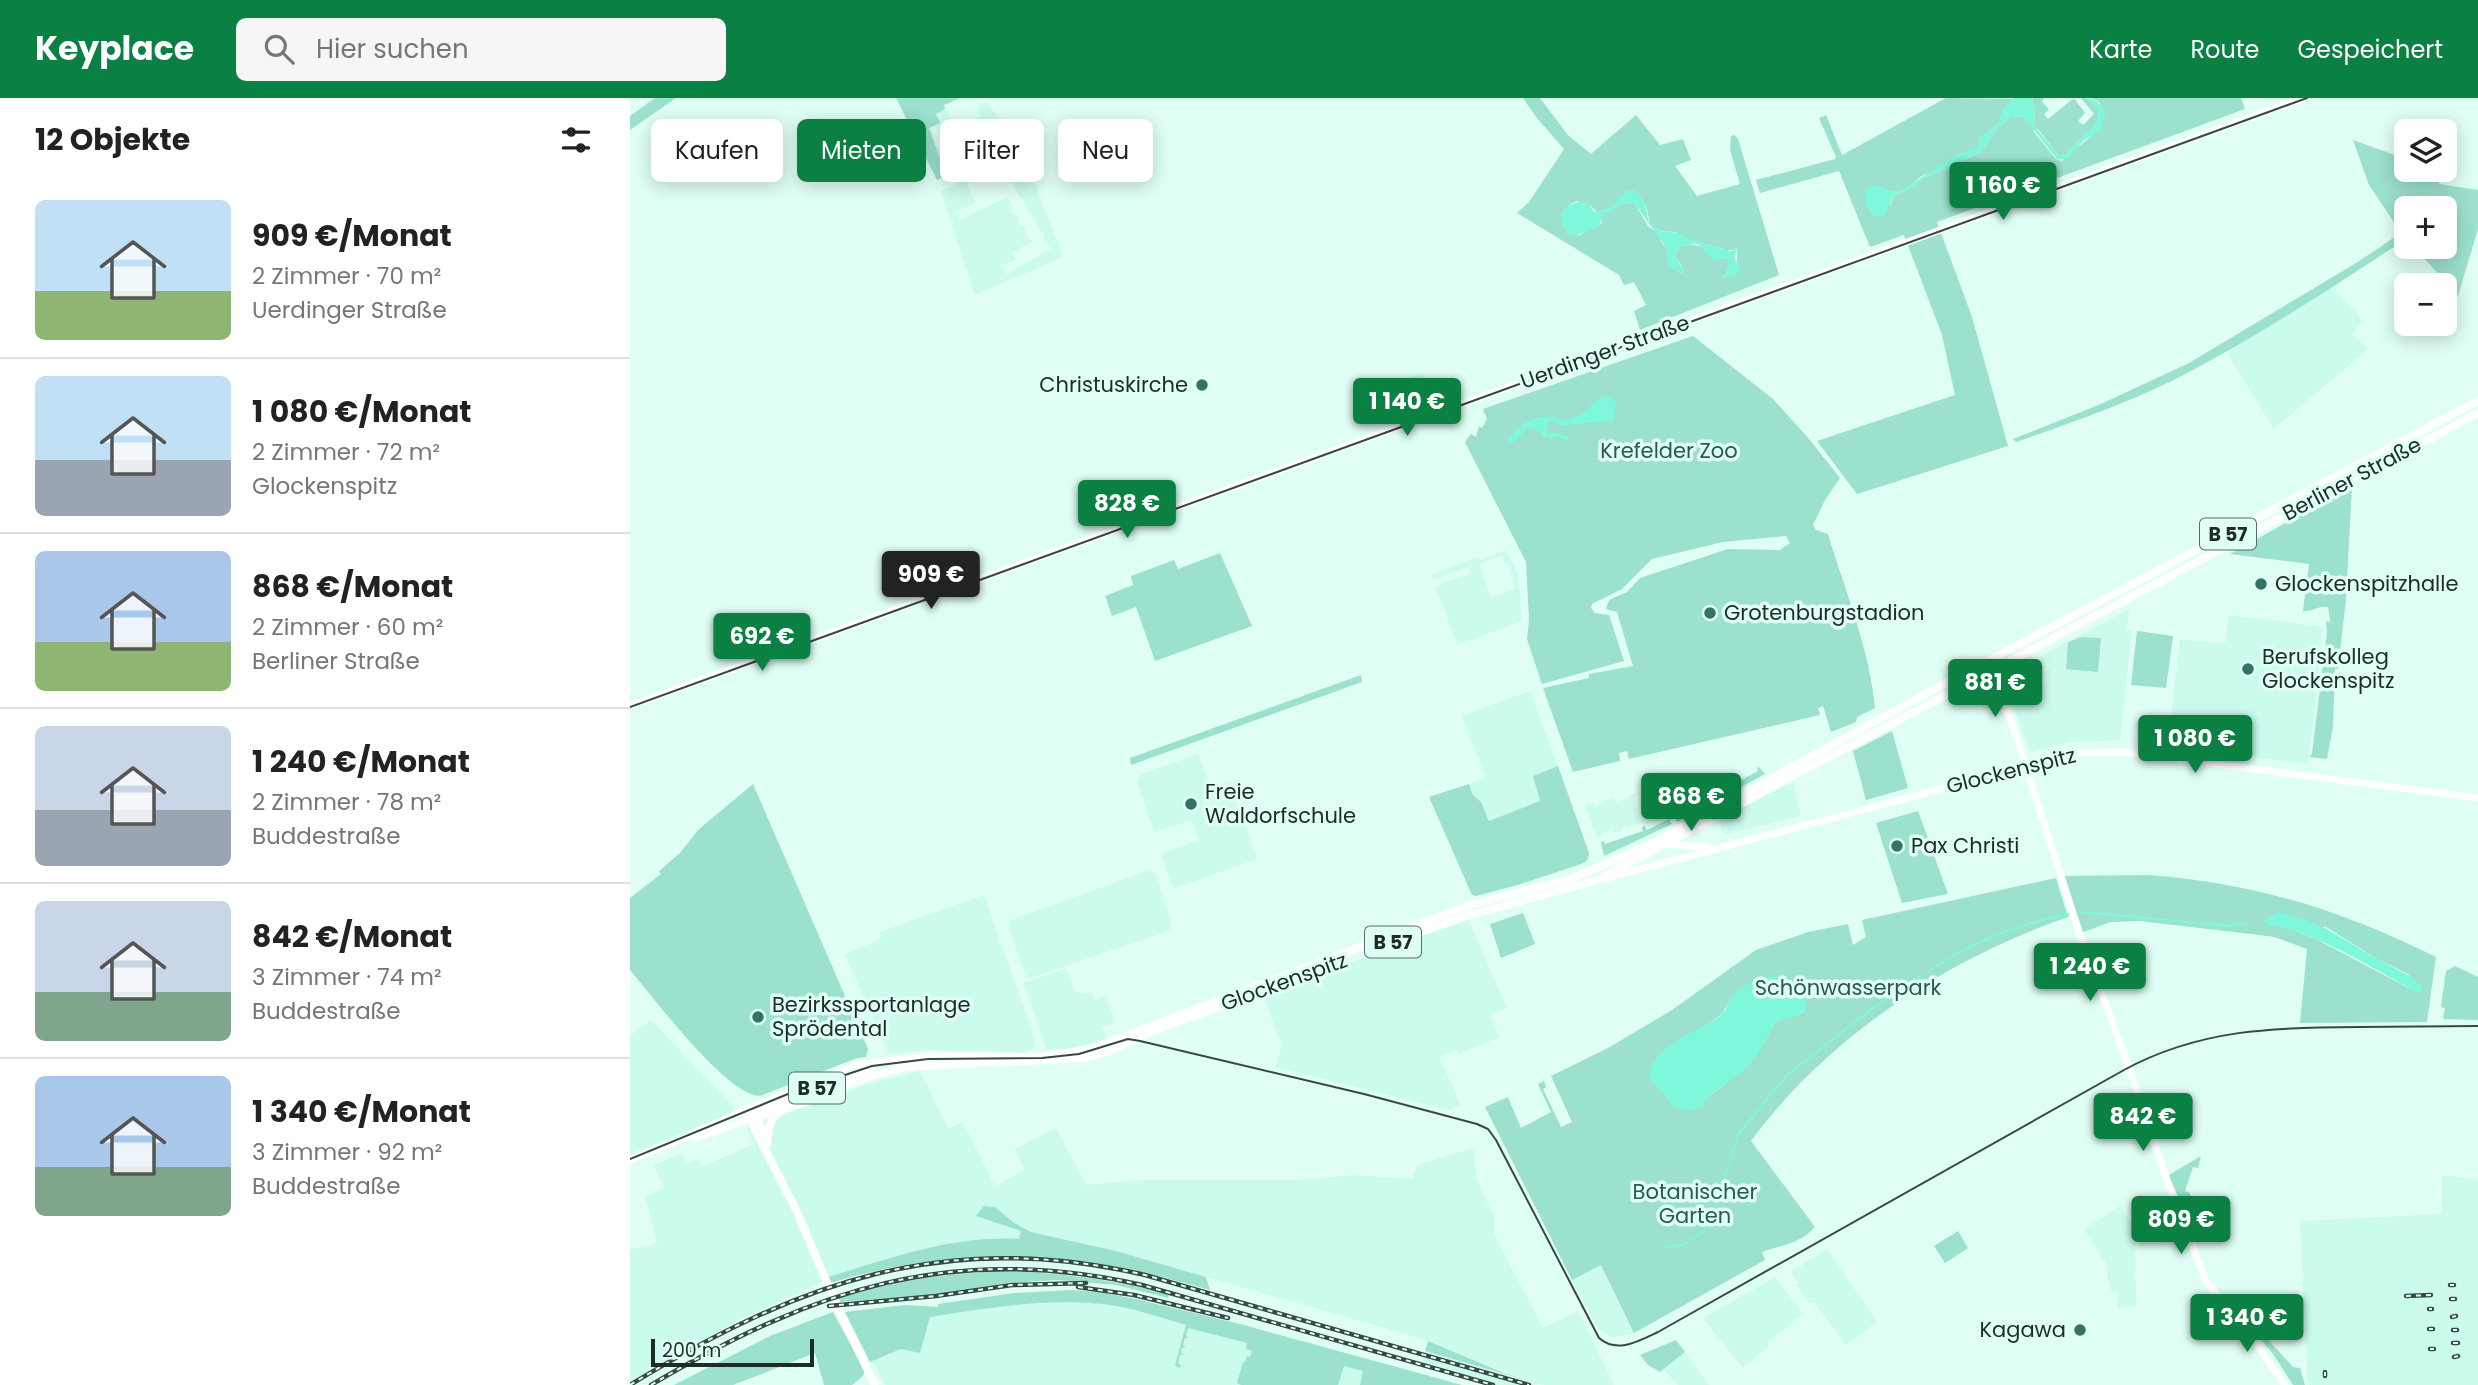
<!DOCTYPE html>
<html lang="de">
<head>
<meta charset="utf-8">
<style>
  :root { --surface:#fff; --page:#f6f6f6; --text:#222; --muted:#767676; --line:#e0e0e0; --accent:#0b8043 }
  body { margin:0; font-family:Poppins,sans-serif; background:var(--page); color:var(--text); height:100vh; display:flex; flex-direction:column; font-size:26px; white-space:nowrap }
  * { box-sizing:border-box; margin:0 }
  p { font-size:23px; color:var(--muted) }
  .icon { flex:none; width:38px; height:38px; fill:none; stroke:currentColor; stroke-width:2; stroke-linecap:round; stroke-linejoin:round }
  .map { position:relative; flex:1; overflow:hidden }
  .drawer { display:flex; flex-direction:column; background:var(--surface); width:630px }
  .drawer>* { flex:none }
  .top-card { position:absolute; left:21px; top:21px; width:665px; height:63px; display:flex; gap:14px }
  .tools { position:absolute; left:1764px; top:21px; display:grid; gap:14px }
  .tools a { display:grid; place-items:center; width:63px; height:63px; border-radius:10px; background:var(--surface); box-shadow:0 4px 18px #0003; font-size:35px }
  .scale { position:absolute; left:21px; bottom:18px; width:163px; box-sizing:border-box; padding-left:7px; border:4px solid #1d2c28; border-top:0; font-size:19px; line-height:24px; white-space:nowrap; color:#1d2c28; -webkit-text-stroke:5px #dffef4; paint-order:stroke }
  .price { position:absolute; translate:-50% -60px; padding:0 16px; border-radius:7px; background:var(--accent); color:#fff; font-size:23px; line-height:46px; filter:drop-shadow(0 2px 4px #0008) }
  .price::after { content:''; position:absolute; left:50%; top:42px; width:21px; height:16px; margin-left:-10px; background:inherit; clip-path:polygon(0 0,100% 0,50% 100%) }
  .price.current { background:#222; color:#fff }
  ul { padding:0; list-style:none }
  li { display:flex; align-items:center; gap:21px; height:175px; padding:0 35px }
  li+li { border-top:2px solid var(--line) }
  li span { display:grid; place-items:center; flex:none; width:196px; height:140px; border-radius:10px; color:#555 }
  li>.icon { margin-inline-start:auto }
  span .icon { width:84px; height:84px; fill:#fffc; stroke-width:1 }
  li b { font-size:30px }
  h2 { display:flex; justify-content:space-between; align-items:center; height:84px; padding:0 35px; font-size:30px }
  .chip { padding:0 24px; border-radius:10px; background:var(--surface); box-shadow:0 4px 18px #0003; font-size:24px; line-height:63px }
  .chip.current { background:var(--accent); color:#fff }
  header { display:flex; align-items:center; gap:42px; box-sizing:border-box; height:98px; padding:0 35px; background:var(--accent); color:#fff }
  header strong { font-size:33px }
  nav { display:flex; gap:38px; margin-inline-start:auto; font-size:24px }
  .search { width:490px; height:63px; background:var(--page); display:flex; align-items:center; gap:18px; box-sizing:border-box; padding:0 24px; border-radius:10px; color:var(--muted); font-size:26px }
  main { display:flex; flex:1; min-height:0 }
  .map>svg:first-child { display:block }
  .built { fill:#cafbed; fill-rule:evenodd }
  .green { fill:#9ce0ce; fill-rule:evenodd }
  .water { fill:#7ff7da }
  .lines { fill:none; stroke-linecap:round; stroke-linejoin:round }
  .stream { stroke:#7ff7da; stroke-width:2 }
  .secondary { stroke:#fff; stroke-width:7 }
  .primary { stroke:#fff; stroke-width:8 }
  .tram { stroke:#384944; stroke-width:2 }
  .rail-casing { stroke:#384944; stroke-width:4.5 }
  .rail { stroke:#dffef4; stroke-width:2; stroke-dasharray:5; stroke-linecap:butt }
  .poi-dot { fill:#327464; stroke:#dffef4; stroke-width:2.5 }
  .labels { text-anchor:middle; stroke-width:7; stroke-linejoin:round; paint-order:stroke }
  .shield { fill:#dffef4; stroke:#576b65; stroke-width:2 }
  .shield-label { font-size:19px; font-weight:bold; fill:#1d2c28 }
  .street-label { font-size:21px; fill:#1d2c28; stroke:#dffef4 }
  .poi-label { font-size:21px; fill:#1d2c28; stroke:#dffef4; text-anchor:start }
  .park-label { font-size:21px; fill:#275b4e; stroke:#dffef4 }
</style>
</head>
<body>
<header>
<strong>Keyplace</strong>
<div class="search"><svg class="icon" aria-label="search" viewBox="0 0 24 24"><circle cx="10" cy="10" r="6"/><path d="M15 15l6 6"/></svg>Hier suchen</div>
<nav><a>Karte</a><a>Route</a><a>Gespeichert</a></nav>
</header>
<main>
<section class="drawer">
<h2>12 Objekte<svg class="icon" aria-label="filters" viewBox="0 0 24 24"><path d="M4 7h16M4 17h16"/><circle cx="9" cy="7" r="2"/><circle cx="15" cy="17" r="2"/></svg></h2>
<ul>
<li><span style="background:linear-gradient(#bfe0f5 65%,#8fb573 0)"><svg class="icon" aria-label="home" viewBox="0 0 24 24"><path d="M3 11l9-7 9 7M6 9v11h12V9"/></svg></span><div><b>909 €/Monat</b><p>2 Zimmer · 70 m²</p><p>Uerdinger Straße</p></div></li>
<li><span style="background:linear-gradient(#bfe0f5 60%,#9aa5b1 0)"><svg class="icon" aria-label="home" viewBox="0 0 24 24"><path d="M3 11l9-7 9 7M6 9v11h12V9"/></svg></span><div><b>1 080 €/Monat</b><p>2 Zimmer · 72 m²</p><p>Glockenspitz</p></div></li>
<li><span style="background:linear-gradient(#a9c7e8 65%,#8fb573 0)"><svg class="icon" aria-label="home" viewBox="0 0 24 24"><path d="M3 11l9-7 9 7M6 9v11h12V9"/></svg></span><div><b>868 €/Monat</b><p>2 Zimmer · 60 m²</p><p>Berliner Straße</p></div></li>
<li><span style="background:linear-gradient(#c9d6e8 60%,#9aa5b1 0)"><svg class="icon" aria-label="home" viewBox="0 0 24 24"><path d="M3 11l9-7 9 7M6 9v11h12V9"/></svg></span><div><b>1 240 €/Monat</b><p>2 Zimmer · 78 m²</p><p>Buddestraße</p></div></li>
<li><span style="background:linear-gradient(#c9d6e8 65%,#7fa58c 0)"><svg class="icon" aria-label="home" viewBox="0 0 24 24"><path d="M3 11l9-7 9 7M6 9v11h12V9"/></svg></span><div><b>842 €/Monat</b><p>3 Zimmer · 74 m²</p><p>Buddestraße</p></div></li>
<li><span style="background:linear-gradient(#a9c7e8 65%,#7fa58c 0)"><svg class="icon" aria-label="home" viewBox="0 0 24 24"><path d="M3 11l9-7 9 7M6 9v11h12V9"/></svg></span><div><b>1 340 €/Monat</b><p>3 Zimmer · 92 m²</p><p>Buddestraße</p></div></li>
</ul>
</section>
<div class="map">
<svg width="1848" height="1287" viewBox="0 0 1848 1287">
  <rect width="100%" height="100%" fill="#dffef4"/>
  <path class="built" d="M330,0L315,8L321,22L312,26L313,30L323,25L326,30L351,18L344,0L348,8L357,4L385,43L320,76L313,61L310,62L299,30L310,25L305,16L314,8ZM306,28L309,33L312,32L313,35L310,36L316,48L318,47L320,49L317,51L322,62L358,43L362,51L318,71L300,30Z
    M393,54L433,159L345,197L311,93ZM389,69L393,77L383,83L390,100H393L397,112L399,111L404,123L406,122L410,134L413,133L415,139L413,140L421,151L376,176L372,167L386,162L382,154L402,144L400,139L397,140L394,127L390,129L387,116L384,118L381,112L383,111L378,99L330,122L327,116L324,118L323,115L345,105L337,86L348,80L350,76L354,77L363,74L366,80Z
    M1702,189L1733,223L1722,236L1738,251L1644,331L1596,253Z
    M793,275L803,304L802,307L762,321L750,289Z
    M876,452L888,476L892,523L827,547L806,489L812,487L811,485L841,476L839,469L803,481L801,477L848,459L850,462ZM872,457L875,465H879L884,481L882,482L885,491L861,500L849,466Z
    M1499,511L1497,532L1502,533L1490,642L1441,644L1400,654L1383,607L1370,579L1393,567L1391,591L1412,593L1416,586L1419,566L1400,564Z
    M1599,517L1688,528L1693,532L1678,666L1537,648L1550,542L1552,541L1595,546Z
    M900,593L928,668L903,678L911,703L859,723L851,704L843,697L839,686L856,679L832,618Z
    M568,656L581,690L599,684L627,761L545,790L542,787L531,756L569,742L562,722L524,734L507,683L512,676Z
    M1163,686L1171,718L1093,737L1090,724L1096,718L1154,687Z
    M1007,695V698L1004,699L1009,722H1013L1012,724L997,730L995,727L992,728L993,732L984,735L982,731L971,735L972,739L967,740L955,706L964,705L965,708L972,706V703L984,700L985,704L1000,700V697Z
    M520,772L525,775L542,827L541,832L397,881L378,828L379,823Z
    M354,797L405,942V948L401,952H396V955L296,952L259,956L215,857L251,840L250,834Z
    M838,821L877,910L860,917L869,939L829,956L827,951L809,959L831,1007L819,1012L646,969L652,947L633,897Z
    M436,870L444,892L453,896L461,894L464,903L475,898L485,924L471,929L476,941L445,950L417,952L394,885Z
    M21,922L107,1013L0,1056V938Z
    M290,973L318,1031L333,1024L365,1088L395,1072L385,1051L426,1030L456,1087L510,1082H669L725,1077L783,1081L787,1067L843,1050L847,1082L864,1119V1136L913,1230L948,1213L984,1287H913L900,1283L783,1238L486,1153L401,1134L383,1124L365,1109L354,1108L347,1118L391,1133L389,1142L361,1140L196,1182L107,1223L0,1283V1152L27,1145L15,1098L34,1090L24,1067L52,1056L55,1066L68,1061L72,1069L124,1046L117,1030L239,986Z
    M1812,1077L1848,1082V1287H1678L1670,1123L1812,1116Z
    M1490,1108L1505,1130L1506,1209L1488,1210L1487,1193L1481,1194L1480,1184H1478L1477,1167L1454,1131Z
    M1197,1151L1247,1224L1216,1247L1184,1204L1180,1206L1166,1187L1169,1185L1161,1174Z
    M971,1167L1004,1235L1000,1237L982,1239L969,1232L942,1182Z
    M1145,1179L1173,1216L1137,1245L1139,1248L1113,1270L1073,1220Z
    M428,1204L468,1205L497,1211L628,1243L781,1287H255L243,1263L271,1251L290,1254L299,1219L370,1208Z
    M795,1253L824,1261L908,1287H858L792,1268Z
    M1055,1254L1061,1263L1079,1287H1048L1034,1272Z"/>
  <path class="green" d="M25,0H46L0,32V18Z
    M266,0H330L314,7L315,11L306,16L310,25L299,30L310,61H313L320,76L307,82Z
    M893,0H910L938,37L961,56L1006,17L1030,47L1053,41L1061,62L1045,68L1067,98L1110,86L1100,52L1101,38L1104,37L1108,41L1149,177L1010,232L1004,213L1016,207L1004,184L994,187L989,177L887,115L899,104L934,51L906,19ZM1009,96L1017,111L1020,126L1030,133L1046,134L1065,144L1092,150L1096,153L1107,151V175L1092,180L1096,176L1100,159L1093,161C1079,152 1068,143 1051,148L1044,158L1052,168L1051,175L1037,166V151L1031,144L1028,136L1018,128L1005,106L993,105L971,119L972,125L950,137L940,136L931,117L939,107L947,103L960,107L967,114C976,112 986,110 990,100Z
    M1316,0L1383,1L1374,11L1369,25L1348,42V51L1326,57L1304,73L1290,79L1279,89L1271,93H1261L1260,108L1264,98L1285,88L1292,81L1351,54L1366,32L1381,18L1394,19L1402,29L1404,28L1405,16L1402,0H1414L1412,3L1419,12L1414,16L1418,21L1444,0L1455,15L1448,23L1453,27L1464,16L1451,0H1456L1468,10C1470,27 1464,29 1452,39C1446,44 1441,51 1436,57L1429,58L1408,31L1403,33L1426,61L1432,63L1471,30L1470,5L1461,0H1611L1615,11L1307,124L1342,219L1378,348L1227,396L1187,343L1325,297L1312,237L1274,137L1240,149L1209,73L1130,95L1126,82L1205,61L1206,59L1189,20L1196,17L1212,57Z
    M1723,42L1776,61V72H1805L1809,75V86L1848,92V131L1828,198L1784,149H1815V110H1776V141C1707,186 1637,233 1563,272C1507,302 1446,323 1386,344L1383,341L1471,306L1559,265L1726,165L1771,135L1739,87Z
    M1063,238L1143,301L1179,341L1210,380L1195,402L1183,427L1186,432L1198,436C1215,493 1240,552 1245,610L1227,619L1226,624L1201,634L1193,608L1188,610L1190,617L999,661L997,653L989,655L990,663L943,674L913,590L959,580V576L1003,568L987,514L976,511L979,502L997,494L1010,480L1098,451L1150,452L1160,445L1156,438L1093,444L1022,461L992,491L962,506L961,510L965,515L979,517L994,563L912,586L897,541L899,522L896,464L835,344L841,336L846,339L849,328L852,330L857,321L853,311Z
    M1722,388L1716,501L1708,571H1705L1703,629L1697,661L1679,659L1682,656L1697,534L1696,523L1700,524V522L1698,509C1688,507 1682,514 1673,513L1679,466L1600,456Z
    M590,455L622,528L525,563L506,509L482,518L475,498L503,487L501,478L544,462L548,471Z
    M1507,533L1543,538L1536,590L1501,587Z
    M1452,539L1471,540L1468,574L1436,571L1438,544Z
    M731,577L732,584L501,667L500,660Z
    M1262,633L1278,690L1236,702L1223,653Z
    M928,668L959,755L958,761L954,765L891,786L846,798L842,797L799,699L839,686L843,697L851,704L859,723L910,703L903,678Z
    M1129,669L1135,676L1047,724L1044,718L1128,673L1127,670Z
    M123,686L238,951L236,959L227,960L130,998C97,998 23,899 0,872V800L31,776L29,773L50,755L68,732Z
    M1288,713L1318,796L1272,805L1246,725Z
    M1039,721L1042,726L974,758L971,744L974,743L975,746L1013,733L1012,729L1015,728L1017,732Z
    M1519,777C1628,786 1708,811 1806,859L1797,924L1670,925L1677,851L1644,839L1621,836L1510,823L1481,824L1453,834L1434,778ZM1652,828L1696,829L1749,862L1778,876L1786,894L1686,841Z
    M1426,780L1438,819C1318,860 1196,940 1121,1043L1185,1129C1170,1146 1151,1147 1132,1154L1135,1162L1004,1235L971,1167L942,1182L855,1009L878,999L891,1030L921,1014L908,986L914,983L916,989L913,991L931,1029L942,1024L921,978L978,950L1042,912L1126,852L1178,834L1218,826L1223,847L1236,839L1232,822ZM1099,904L1175,912L1172,915L1145,924C1128,959 1110,977 1079,998L1072,930L1092,916Z
    M893,815L905,846L871,860L860,826Z
    M1825,868L1848,879V922L1813,921L1815,910L1811,909L1816,873Z
    M1571,1058L1568,1070L1563,1069L1555,1093L1560,1095L1561,1116H1555L1539,1077Z
    M354,1108L365,1109L383,1124L401,1134L486,1153L576,1179L580,1192C446,1153 332,1145 197,1186L195,1180C259,1161 321,1137 389,1141L391,1133L346,1118Z
    M1328,1133L1338,1150L1315,1165L1304,1148Z
    M363,1173C423,1173 481,1181 539,1196L538,1200L486,1187L427,1182L378,1185L305,1197L210,1204L208,1198L289,1180Z
    M442,1192L469,1194L506,1201L614,1227L832,1287H730L733,1273L714,1268L708,1287H611L607,1285L613,1264H615L617,1258L620,1259L622,1253L616,1251L617,1245L558,1230L556,1238L559,1240H555L553,1247L556,1249L552,1250L551,1255L554,1257H550L548,1265L551,1267L550,1270L545,1268L556,1227C529,1219 500,1209 472,1206C415,1200 357,1210 300,1219L290,1255L271,1251L240,1264L215,1214L275,1207L308,1209V1206L384,1195Z
    M1594,1197L1598,1198L1663,1269L1670,1270L1675,1287H1663L1643,1256Z
    M203,1214L235,1273L233,1278L222,1287H194L185,1255L103,1287H44L140,1238Z
    M1046,1242L1055,1254L1030,1274L1018,1267L1010,1257Z
    M798,1243L874,1275L913,1287L795,1253Z"/>
  <path class="water" d="M1383,0H1402L1405,16L1404,28L1429,58L1436,57C1441,51 1446,44 1452,39C1464,29 1470,27 1468,10L1456,0C1471,1 1480,16 1472,29C1468,36 1459,38 1453,43C1445,52 1441,64 1427,61L1394,19L1381,18L1366,32L1351,54L1292,81L1285,88L1264,98L1255,117L1249,119L1242,117C1235,105 1229,91 1246,86L1261,93H1271L1326,57L1348,51V42L1369,25L1374,11Z
    M998,92H1004C1017,101 1015,113 1020,126L1030,133L1051,135L1065,144L1092,150L1096,153H1103L1104,149L1106,150L1105,161L1110,170L1106,178L1092,180L1096,176L1100,159L1085,163C1070,151 1075,141 1051,148L1044,158L1054,172L1053,176C1049,173 1039,168 1037,166V151L1005,106L993,105L972,119L969,129C950,136 934,146 931,117L939,107L952,103L960,107L964,114C986,113 983,103 998,92Z
    M974,298H979L987,306L984,322L932,328L920,322L917,326V335L924,334L939,339L938,344L928,338H924L921,342L917,338L914,340L909,333L898,329L884,344L879,345L877,343C885,328 905,316 922,319C930,320 935,324 943,320C958,314 962,304 974,298Z
    M1648,814C1691,822 1711,841 1748,861C1763,870 1777,875 1791,887L1792,894H1786C1748,873 1679,830 1638,827L1634,822Z
    M1144,878C1160,879 1177,885 1176,904C1176,908 1176,912 1172,915C1166,920 1153,921 1145,924L1130,953L1116,971L1079,998L1072,1009L1060,1013L1044,1009L1019,980C1021,946 1067,935 1090,918C1095,914 1096,910 1099,904C1108,887 1126,881 1144,878Z"/>
  <g class="lines">
    <path class="stream" d="M1452,814L1597,828L1618,825
      M1300,872C1342,845 1390,825 1439,816
      M1031,1150L1055,1146L1073,1134L1082,1117L1109,1035L1156,978L1244,909L1292,877"/>
    <path class="secondary" d="M1352,574L1361,584L1380,619L1450,837L1500,972L1538,1085L1576,1183L1629,1250L1655,1287
      M0,608L1674,0
      M1034,746L1078,749
      M969,782L1278,700L1396,666L1448,655L1492,654L1848,700
      M66,1040L121,1021
      M0,1062L41,1046L115,1012"/>
    <path class="primary" d="M762,844L843,816L965,783L1848,315
      M130,1014L241,969
      M125,1015L138,1045
      M121,1021L184,1001L231,981L275,969L454,960L477,954L529,931L596,906
      M138,1039C139,1028 140,1021 149,1014
      M163,1105L211,1217L245,1287
      M164,1108L115,1012L229,967L305,958L412,959L461,951L840,807L941,781L1019,747L1318,584L1848,303"/>
    <path class="tram" d="M0,609L1677,0
      M0,1061L158,996L242,968L298,961L412,960L449,956L498,941L510,943L734,996L847,1026L858,1031L866,1042L969,1240C987,1256 1009,1243 1028,1234L1494,972C1569,931 1646,929 1729,929C1769,929 1808,928 1848,928"/>
    <g class="rail-casing">
      <path id="rail" d="M1820,1187H1824
        M448,1189L504,1197L598,1220
        M1776,1198L1801,1197
        M1821,1201H1825
        M199,1208L306,1198L382,1187L456,1185
        M1799,1211H1802
        M1822,1219L1826,1218
        M1799,1231H1803
        M1823,1232H1827
        M1823,1245H1828
        M1800,1251H1804
        M1824,1259L1828,1258
        M1695,1274V1278
        M0,1287C170,1183 316,1131 515,1177L899,1287
        M21,1287C183,1191 323,1144 512,1187L863,1287"/>
    </g>
    <use href="#rail" class="rail"/>
  </g>
  <g class="poi-dot">
    <circle cx="572" cy="287" r="7"/>
    <circle cx="1631" cy="486" r="7"/>
    <circle cx="1080" cy="515" r="7"/>
    <circle cx="1618" cy="571" r="7"/>
    <circle cx="561" cy="706" r="7"/>
    <circle cx="1267" cy="748" r="7"/>
    <circle cx="128" cy="919" r="7"/>
    <circle cx="1450" cy="1232" r="7"/>
  </g>
  <g class="labels">
    <g class="shield">
      <rect x="1570" y="420.5" width="56" height="31" rx="5"/>
      <rect x="735" y="828.5" width="56" height="31" rx="5"/>
      <rect x="159" y="974.5" width="56" height="31" rx="5"/>
    </g>
    <g class="shield-label">
      <text x="1598" y="443">B 57</text>
      <text x="763" y="851">B 57</text>
      <text x="187" y="997">B 57</text>
    </g>
    <g class="street-label">
      <text transform="translate(975 254) rotate(-20)" y="7">Uerdinger Straße</text>
      <text transform="translate(1722 381) rotate(-28)" y="7">Berliner Straße</text>
      <text transform="translate(1381 673) rotate(-14)" y="7">Glockenspitz</text>
      <text transform="translate(654 884) rotate(-20)" y="7">Glockenspitz</text>
    </g>
    <g class="poi-label">
      <text x="558" y="294" text-anchor="end">Christuskirche</text>
      <text x="1645" y="493">Glockenspitzhalle</text>
      <text x="1094" y="522">Grotenburgstadion</text>
      <text x="1632" y="566">Berufskolleg<tspan x="1632" dy="24">Glockenspitz</tspan></text>
      <text x="575" y="701">Freie<tspan x="575" dy="24">Waldorfschule</tspan></text>
      <text x="1281" y="755">Pax Christi</text>
      <text x="142" y="914">Bezirkssportanlage<tspan x="142" dy="24">Sprödental</tspan></text>
      <text x="1436" y="1239" text-anchor="end">Kagawa</text>
    </g>
    <g class="park-label">
      <text x="1039" y="360">Krefelder Zoo</text>
      <text x="1218" y="897">Schönwasserpark</text>
      <text x="1065" y="1101">Botanischer<tspan x="1065" dy="24">Garten</tspan></text>
    </g>
  </g>
</svg>
<div class="tools">
<a><svg class="icon" aria-label="layers" viewBox="0 0 24 24"><path d="M12 4l9 5-9 5-9-5zM3 14l9 5 9-5"/></svg></a>
<a>+</a>
<a>−</a>
</div>
<div class="scale">200 m</div>
<b class="price" style="left:1373px;top:124px">1 160 €</b>
<b class="price" style="left:777px;top:340px">1 140 €</b>
<b class="price" style="left:497px;top:442px">828 €</b>
<b class="price current" style="left:301px;top:513px">909 €</b>
<b class="price" style="left:132px;top:575px">692 €</b>
<b class="price" style="left:1365px;top:621px">881 €</b>
<b class="price" style="left:1565px;top:677px">1 080 €</b>
<b class="price" style="left:1061px;top:735px">868 €</b>
<b class="price" style="left:1460px;top:905px">1 240 €</b>
<b class="price" style="left:1513px;top:1055px">842 €</b>
<b class="price" style="left:1551px;top:1158px">809 €</b>
<b class="price" style="left:1617px;top:1256px">1 340 €</b>
<div class="top-card">
<a class="chip">Kaufen</a>
<a class="chip current">Mieten</a>
<a class="chip">Filter</a>
<a class="chip">Neu</a>
</div>
</div>
</main>
</body>
</html>
